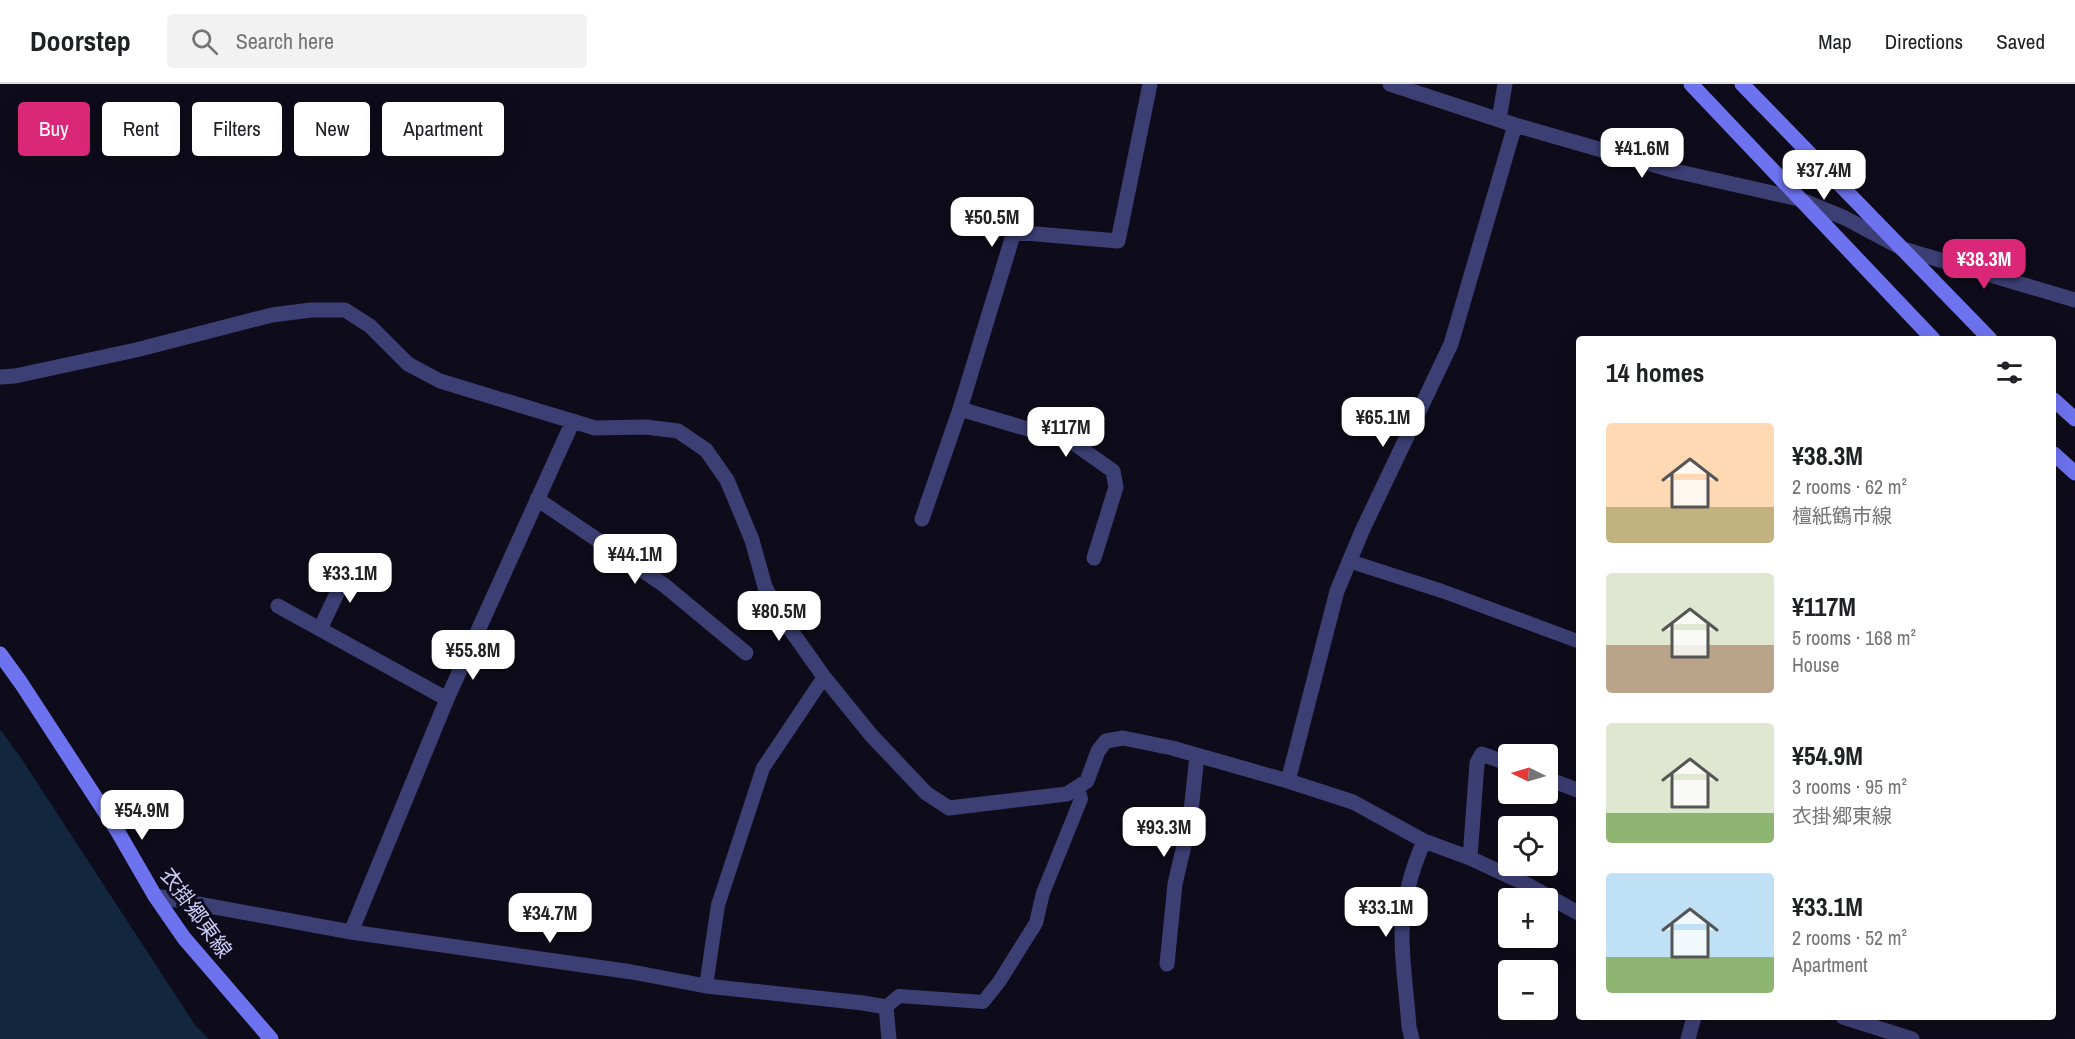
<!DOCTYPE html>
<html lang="en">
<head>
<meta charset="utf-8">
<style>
  :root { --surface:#fff; --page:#f2f2f2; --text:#202124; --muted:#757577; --line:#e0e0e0; --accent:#db2777 }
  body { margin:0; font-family:"Archivo Narrow","Noto Sans JP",sans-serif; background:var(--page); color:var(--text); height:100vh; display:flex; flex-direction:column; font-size:22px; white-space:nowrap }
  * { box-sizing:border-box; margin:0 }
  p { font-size:20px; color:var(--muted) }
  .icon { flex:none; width:33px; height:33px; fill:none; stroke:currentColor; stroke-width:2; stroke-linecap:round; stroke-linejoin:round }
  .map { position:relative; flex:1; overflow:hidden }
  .side { position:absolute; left:1576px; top:252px; width:480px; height:684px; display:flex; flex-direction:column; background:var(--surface); border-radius:6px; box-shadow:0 6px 24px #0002 }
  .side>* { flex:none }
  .hud { position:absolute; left:18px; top:18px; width:570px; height:54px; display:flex; gap:12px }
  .needle { width:39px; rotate:275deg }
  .buttons { position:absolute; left:1498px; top:660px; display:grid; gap:12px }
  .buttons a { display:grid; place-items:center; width:60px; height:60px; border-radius:6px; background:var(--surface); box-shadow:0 6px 24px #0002; font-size:30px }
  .price { position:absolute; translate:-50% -51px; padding:0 14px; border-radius:12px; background:#fff; color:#222; font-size:20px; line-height:39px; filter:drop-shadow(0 2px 3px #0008) }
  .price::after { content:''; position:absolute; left:50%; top:36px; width:18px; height:14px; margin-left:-9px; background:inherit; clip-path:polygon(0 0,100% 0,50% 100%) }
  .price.selected { background:var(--accent); color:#fff }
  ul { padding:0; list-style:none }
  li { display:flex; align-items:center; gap:18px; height:150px; padding:0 30px }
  li span { display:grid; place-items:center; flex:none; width:168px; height:120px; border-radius:6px; color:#555 }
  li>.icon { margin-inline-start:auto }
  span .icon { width:72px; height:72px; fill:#fffc; stroke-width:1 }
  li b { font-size:26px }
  h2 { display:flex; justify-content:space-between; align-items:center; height:72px; padding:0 30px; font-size:26px }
  .pill { padding:0 21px; border-radius:6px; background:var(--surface); box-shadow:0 6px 24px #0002; font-size:21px; line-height:54px }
  .pill.selected { background:var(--accent); color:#fff }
  header { display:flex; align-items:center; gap:36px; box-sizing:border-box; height:84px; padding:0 30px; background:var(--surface); border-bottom:2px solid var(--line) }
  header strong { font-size:28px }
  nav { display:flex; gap:33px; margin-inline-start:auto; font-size:21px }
  .search { width:420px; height:54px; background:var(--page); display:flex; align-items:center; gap:15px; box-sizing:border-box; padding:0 21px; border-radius:6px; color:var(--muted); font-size:22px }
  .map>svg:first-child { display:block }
  .water { fill:#12263d }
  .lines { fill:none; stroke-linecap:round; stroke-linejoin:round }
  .service { stroke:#3c3f74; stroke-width:14 }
  .minor { stroke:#3c3f74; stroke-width:15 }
  .secondary { stroke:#6d73ef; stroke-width:15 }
  .labels { text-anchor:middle; stroke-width:6; stroke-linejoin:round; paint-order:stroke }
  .street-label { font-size:21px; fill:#cdcbf9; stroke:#0e0c1a }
</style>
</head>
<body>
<header>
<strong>Doorstep</strong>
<div class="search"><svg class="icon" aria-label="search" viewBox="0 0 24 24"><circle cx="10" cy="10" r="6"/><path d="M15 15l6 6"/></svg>Search here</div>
<nav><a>Map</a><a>Directions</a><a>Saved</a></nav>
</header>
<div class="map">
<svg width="2075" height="955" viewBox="0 0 2075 955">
  <rect width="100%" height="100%" fill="#0e0c1a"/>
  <path class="water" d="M0,645L21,674L195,941L209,955H0Z"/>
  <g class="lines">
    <path class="service" d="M1349,477L1442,507L1580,558
      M706,902L718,821L763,684L824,593
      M886,923L899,912L983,918L999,898L1036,839L1043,809L1081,715L1078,704"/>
    <path class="minor" d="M1390,0L1515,41L1675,87L1799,115L1845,134L1903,165L2075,216
      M1499,36L1505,0
      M0,293L15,292L136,266L272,231L311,226H345L370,242L408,280L440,297L595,344L646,343L678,347L706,366L727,396L752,456L765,503L785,538L824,593L871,651L926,709L949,724L1067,710L1087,697L1098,667L1106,657L1123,654L1172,664L1288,697L1353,718L1424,757L1470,774L1528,801L1580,830
      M960,325L1072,358L1113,387L1116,403L1094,474
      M537,415L664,501L746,569
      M922,435L960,325L1014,148L1118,157L1150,0
      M278,522L447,615
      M320,545L350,482
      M1548,695L1580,707
      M1288,697L1337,507L1362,447L1451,260L1515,41
      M1470,774L1477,679L1482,670L1509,680
      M155,812L351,848L632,888L706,902L863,919L886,923L889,955
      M351,848L447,615L573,337
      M1167,880L1175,800L1190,736L1197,672
      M1843,933L1912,955
      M1412,955L1409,943C1407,913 1402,881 1402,851C1402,818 1411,787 1424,757
      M1688,955L1694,933"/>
    <path class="secondary" d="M1691,0L1933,255
      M1742,0L1990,255
      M2054,316L2075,335
      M2054,370L2075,389
      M0,570L21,599L118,748L155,812L184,854L271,955"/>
  </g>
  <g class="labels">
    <g class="street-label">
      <text transform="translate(196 829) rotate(54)" y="7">衣掛郷東線</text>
    </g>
  </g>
</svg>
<div class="buttons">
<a><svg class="needle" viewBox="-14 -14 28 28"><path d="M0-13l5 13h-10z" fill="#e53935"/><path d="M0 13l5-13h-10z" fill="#757577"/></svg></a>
<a><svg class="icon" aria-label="locate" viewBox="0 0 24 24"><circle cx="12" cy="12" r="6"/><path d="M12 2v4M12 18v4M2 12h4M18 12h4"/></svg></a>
<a>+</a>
<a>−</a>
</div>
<b class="price" style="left:1642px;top:95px">¥41.6M</b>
<b class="price" style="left:1824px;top:117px">¥37.4M</b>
<b class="price" style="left:992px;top:164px">¥50.5M</b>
<b class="price selected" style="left:1984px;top:206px">¥38.3M</b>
<b class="price" style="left:1383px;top:364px">¥65.1M</b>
<b class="price" style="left:1066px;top:374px">¥117M</b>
<b class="price" style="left:635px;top:501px">¥44.1M</b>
<b class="price" style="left:350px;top:520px">¥33.1M</b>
<b class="price" style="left:779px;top:558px">¥80.5M</b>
<b class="price" style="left:473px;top:597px">¥55.8M</b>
<b class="price" style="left:142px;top:757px">¥54.9M</b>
<b class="price" style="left:1164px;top:774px">¥93.3M</b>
<b class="price" style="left:1386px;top:854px">¥33.1M</b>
<b class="price" style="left:550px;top:860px">¥34.7M</b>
<div class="hud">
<a class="pill selected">Buy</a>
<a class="pill">Rent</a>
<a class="pill">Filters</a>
<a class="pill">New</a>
<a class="pill">Apartment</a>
</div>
<section class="side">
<h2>14 homes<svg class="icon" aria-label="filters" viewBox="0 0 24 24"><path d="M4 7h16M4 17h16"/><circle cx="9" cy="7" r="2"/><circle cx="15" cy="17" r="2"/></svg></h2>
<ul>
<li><span style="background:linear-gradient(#ffd9b3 70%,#c2b280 0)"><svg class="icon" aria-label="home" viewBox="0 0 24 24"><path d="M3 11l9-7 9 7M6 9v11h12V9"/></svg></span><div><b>¥38.3M</b><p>2 rooms · 62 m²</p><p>檀紙鶴市線</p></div></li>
<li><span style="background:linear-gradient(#dfe7d0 60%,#b9a48a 0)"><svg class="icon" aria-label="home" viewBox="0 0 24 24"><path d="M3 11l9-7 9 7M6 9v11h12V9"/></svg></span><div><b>¥117M</b><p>5 rooms · 168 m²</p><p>House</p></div></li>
<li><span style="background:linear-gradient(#dfe7d0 75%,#8fb573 0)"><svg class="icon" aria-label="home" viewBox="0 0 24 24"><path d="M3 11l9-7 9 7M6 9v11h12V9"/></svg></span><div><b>¥54.9M</b><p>3 rooms · 95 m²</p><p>衣掛郷東線</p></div></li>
<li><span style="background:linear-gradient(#bfe0f5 70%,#8fb573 0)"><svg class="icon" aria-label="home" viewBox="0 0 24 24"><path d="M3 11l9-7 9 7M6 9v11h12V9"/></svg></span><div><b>¥33.1M</b><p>2 rooms · 52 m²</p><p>Apartment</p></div></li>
</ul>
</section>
</div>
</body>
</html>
